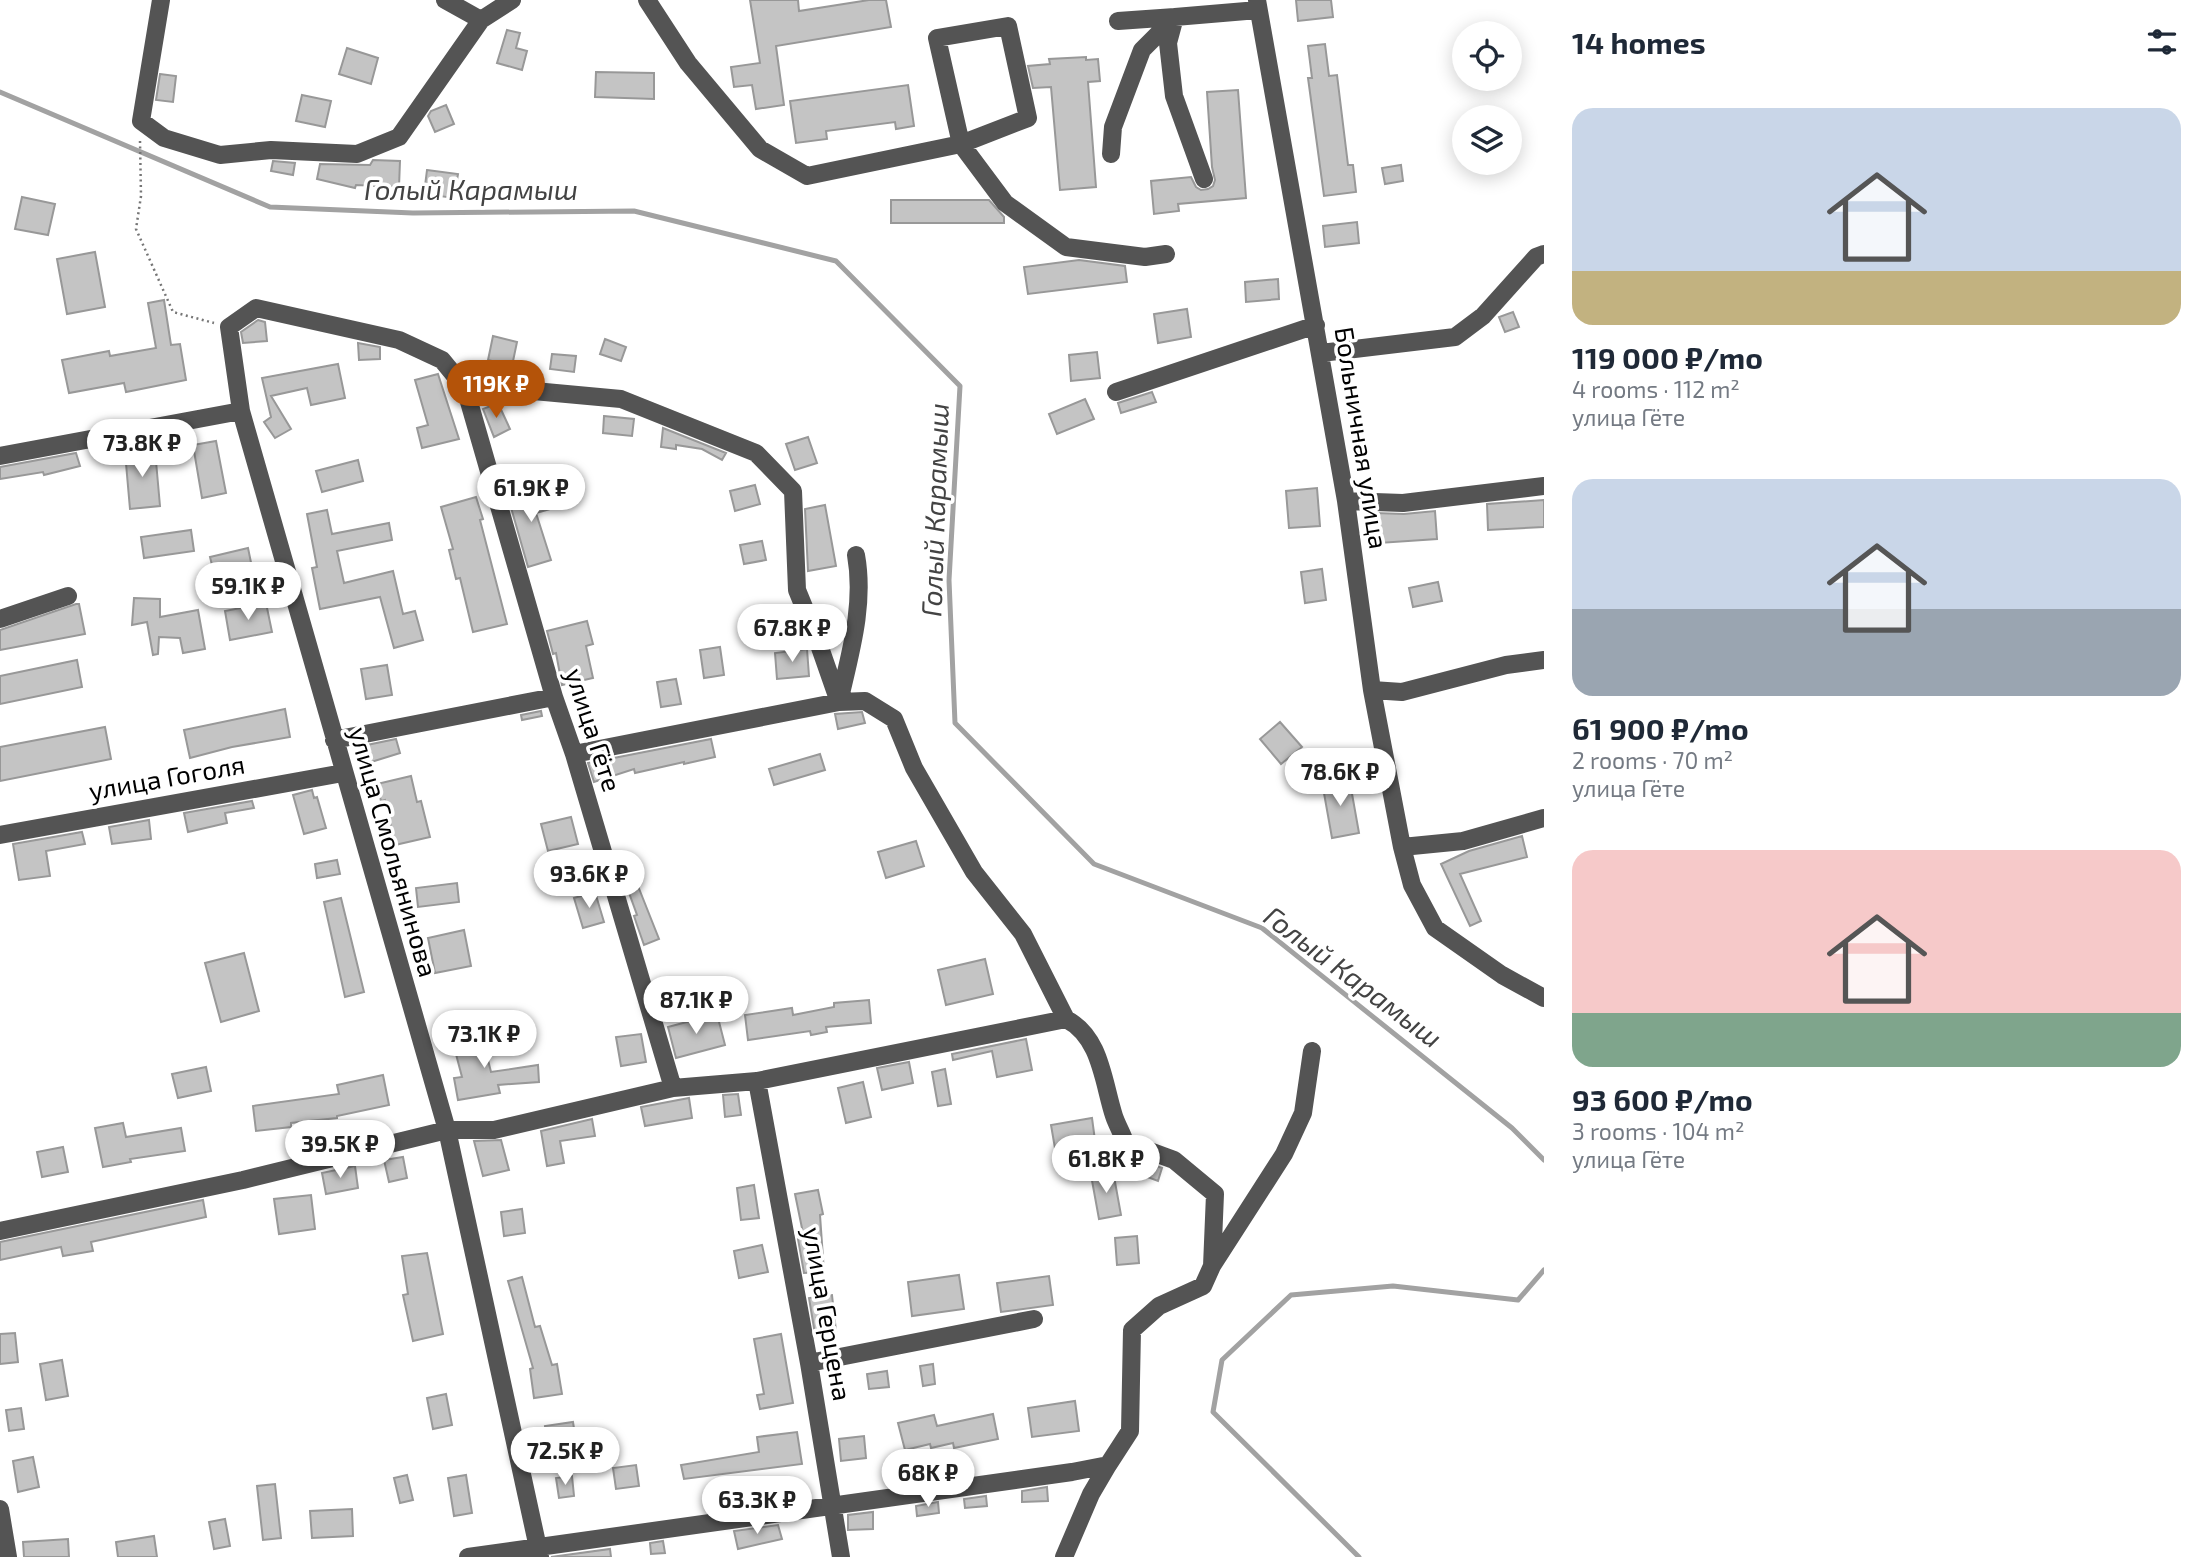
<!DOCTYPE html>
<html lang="en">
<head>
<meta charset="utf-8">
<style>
  :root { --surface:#fff; --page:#f2f2f3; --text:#1f2937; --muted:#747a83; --accent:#b45309 }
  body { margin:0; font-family:"Exo 2",sans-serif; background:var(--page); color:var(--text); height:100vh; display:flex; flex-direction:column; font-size:26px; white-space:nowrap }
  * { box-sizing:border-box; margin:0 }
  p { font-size:23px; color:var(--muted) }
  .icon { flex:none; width:38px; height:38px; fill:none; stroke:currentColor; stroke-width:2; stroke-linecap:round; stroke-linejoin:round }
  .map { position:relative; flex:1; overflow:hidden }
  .sheet { display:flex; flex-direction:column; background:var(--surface); width:665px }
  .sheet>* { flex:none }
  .controls { position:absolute; left:1452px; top:21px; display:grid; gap:14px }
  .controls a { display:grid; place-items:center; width:70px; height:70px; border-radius:50%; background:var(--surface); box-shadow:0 4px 18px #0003; font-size:35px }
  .price { position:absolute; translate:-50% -60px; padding:0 16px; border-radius:24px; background:#fff; color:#222; font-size:23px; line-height:46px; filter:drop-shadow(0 2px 4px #0008) }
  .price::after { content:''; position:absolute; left:50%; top:42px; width:21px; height:16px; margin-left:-10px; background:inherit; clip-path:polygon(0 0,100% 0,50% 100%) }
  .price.on { background:var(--accent); color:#fff }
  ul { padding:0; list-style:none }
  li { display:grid; align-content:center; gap:14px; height:371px; padding:0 28px }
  li span { display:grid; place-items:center; height:217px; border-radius:21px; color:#555 }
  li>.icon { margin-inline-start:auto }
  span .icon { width:126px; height:126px; fill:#fffc; stroke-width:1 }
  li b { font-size:30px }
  h2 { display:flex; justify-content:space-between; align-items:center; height:84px; padding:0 28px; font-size:30px }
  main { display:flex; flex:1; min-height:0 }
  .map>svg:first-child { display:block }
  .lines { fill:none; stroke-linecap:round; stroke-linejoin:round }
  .stream { stroke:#a2a2a2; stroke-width:5 }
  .building { fill:#c4c4c4; stroke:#989898; stroke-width:2 }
  .path { stroke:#767676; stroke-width:2.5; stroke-dasharray:2 3.5; stroke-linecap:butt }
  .minor { stroke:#545454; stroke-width:18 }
  .labels { text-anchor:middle; stroke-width:7; stroke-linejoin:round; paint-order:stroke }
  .street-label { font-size:26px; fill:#000; stroke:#fff }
  .water-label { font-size:28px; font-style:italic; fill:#434343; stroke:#fff }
</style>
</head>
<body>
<main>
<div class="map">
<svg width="1544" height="1557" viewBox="0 0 1544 1557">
  <rect width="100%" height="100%" fill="#fff"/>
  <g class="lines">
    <path class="stream" d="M0,92L270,207L413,213L634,211L836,261L960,386L949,580L955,723L1094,864L1262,928L1512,1128L1544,1160
      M1359,1557L1213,1412L1222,1360L1291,1295L1393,1286L1518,1300L1544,1270"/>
  </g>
  <path class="building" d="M750,0H798L799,11L869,0H886L891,27L776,46L784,105L756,109L752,85L734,87L731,67L760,63Z
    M1296,0H1331L1333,17L1298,21Z
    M507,30L520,33L516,48L527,51L522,70L497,63Z
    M1325,44L1329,76L1337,75L1348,165H1353L1356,192L1324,196L1308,78H1312L1308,46Z
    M347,48L378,58L371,84L339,74Z
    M1086,57V60L1098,59L1100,81L1088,82L1096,187L1060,190L1051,87L1033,88L1028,66L1050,64L1049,59Z
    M596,72L654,73V99L595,97Z
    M160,74L176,76L173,102L156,100Z
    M908,85L914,126L896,129L895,122L826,131L827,139L796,143L790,101Z
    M1238,90L1246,198L1178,204L1179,211L1154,214L1151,181L1191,177L1196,187L1201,190L1208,189L1213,186L1215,180L1212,167L1207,92Z
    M302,95L331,101L325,127L296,121Z
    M446,105L454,124L435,132L428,116L431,111Z
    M373,160L400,161L399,187L356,185L355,188L317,179L320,164L370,165Z
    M273,161L295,163L293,175L271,171Z
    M1401,165L1403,181L1385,184L1382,168Z
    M427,170L458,174L454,198L424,194Z
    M22,197L55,204L48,235L15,229Z
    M891,200H989L1004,217V223H891Z
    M1357,222L1359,243L1325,247L1323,226Z
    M95,252L105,307L67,314L57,259Z
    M1079,260L1125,266L1127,282L1028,294L1024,267Z
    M1278,279L1279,299L1246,302L1245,282Z
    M164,300L171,345L180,344L186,380L126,392L124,383L69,393L62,360L109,351L110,356L156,348L148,303Z
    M1187,309L1191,337L1158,343L1154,314Z
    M1513,312L1519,327L1505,332L1499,317Z
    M258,320L265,322L267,341L243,343L241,332Z
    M493,336L517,342L512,366L488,360Z
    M605,339L626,347L621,361L600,354Z
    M358,343L380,347V359L359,360Z
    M1097,352L1100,378L1071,381L1069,355Z
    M552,354L576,356L574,372L550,369Z
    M338,364L345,398L311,405L307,388L271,396L291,429L275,438L264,422L271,417L262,378Z
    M438,374L459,439L422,448L417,428L428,425L415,380Z
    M1152,392L1156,402L1121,413L1118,403Z
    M1085,399L1094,419L1057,434L1049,414Z
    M498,403L510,429L494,437L483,409Z
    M604,416L634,419L632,436L603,433Z
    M663,428L726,453L722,460L702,449L676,445V449L661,447Z
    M808,437L817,463L795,470L786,444Z
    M216,441L226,493L202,498L193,445Z
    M155,450L160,506L130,509L125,452Z
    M76,453L80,466L44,475L43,472L0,479V467Z
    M358,460L363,481L322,492L316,471Z
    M755,485L760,504L735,511L730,491Z
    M544,487L550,509L536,513L551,560L528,567L508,497Z
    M1317,488L1320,526L1289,528L1286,491Z
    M476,497L483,519L480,520L507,624L473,632L460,578L456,579L449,550L453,549L441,507Z
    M1544,500V527L1488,530L1487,504Z
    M825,505L836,566L808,571L805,509Z
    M327,510L332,534L389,523L392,540L337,551L344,583L393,571L403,614L415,611L423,640L394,648L380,597L320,609L312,568L317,567L307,514Z
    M1435,511L1437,539L1379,543L1376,513L1404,514Z
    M191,530L194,551L144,558L141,537Z
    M762,541L766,560L744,564L740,545Z
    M248,548L254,577L217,585L210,557Z
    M1322,569L1326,600L1305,603L1301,572Z
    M1438,582L1442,601L1413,607L1409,588Z
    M134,598L160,599V617L198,610L205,649L183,653L180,638L159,637L158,654L153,655L147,622L132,625Z
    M266,603L272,632L230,640L225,611Z
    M76,604H79L85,634L0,650V630Z
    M587,621L593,644L586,646L593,678L562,685L556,653L553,654L547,631Z
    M720,647L724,675L704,678L700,650Z
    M807,649L809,676L777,679L775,653Z
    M77,660L82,687L0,704V676Z
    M387,665L392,695L366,699L361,669Z
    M676,679L681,704L661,707L657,682Z
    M285,709L290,737L232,747L190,758L184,730Z
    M541,711L542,716L522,720L521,715Z
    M862,712L865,723L838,729L835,714Z
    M1280,722L1302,747L1281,764L1260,739Z
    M105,727L111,759L0,781V747Z
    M396,739L400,753L368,763L362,746Z
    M711,739L715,757L684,764V762L635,773L634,769L594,782L588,763Z
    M820,754L825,770L774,785L769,769Z
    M411,776L417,802L421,801L430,837L395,845L385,800L381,801L377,784Z
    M1349,777L1359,833L1332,838L1322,782Z
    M312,790L314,798L317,797L326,828L304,834L293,795Z
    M252,801L254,808L225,813L227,823L188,832L184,813Z
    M571,817L578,844L548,851L541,824Z
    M149,820L151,839L112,844L109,827Z
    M82,832L85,844L46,851L50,876L19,880L13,844Z
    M1522,836L1527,857L1460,874L1481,921L1470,926L1441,864L1469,851Z
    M916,841L924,866L886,878L878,852Z
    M337,860L340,874L317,878L315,864Z
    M457,883L459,902L418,907L416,888Z
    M638,886L659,939L644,945L637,925L634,916L637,915L628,890Z
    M595,892L604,922L583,928L574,898Z
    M341,898L364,992L345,997L324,902Z
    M464,930L471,966L435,973L428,938Z
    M244,953L259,1011L221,1022L205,963Z
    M985,959L993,994L946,1005L938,970Z
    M869,1000L871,1023L826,1027L827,1032L811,1035L810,1031L748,1040L745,1015L792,1008L793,1015L834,1007V1003Z
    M717,1014L725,1045L676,1058L668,1027Z
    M481,1032L491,1072L538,1065L539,1082L498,1085L500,1093L458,1100L454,1078L462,1077L452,1039Z
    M641,1034L646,1062L621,1066L616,1037Z
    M1026,1039L1032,1070L997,1077L992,1051L953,1060L952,1054Z
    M909,1062L913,1083L882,1090L877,1068Z
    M206,1067L211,1091L178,1098L172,1074Z
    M945,1069L951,1104L938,1106L932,1072Z
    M383,1075L389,1105L337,1116V1118L291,1123V1127L256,1131L253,1106L339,1094L337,1085Z
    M863,1082L871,1117L846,1123L838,1088Z
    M738,1094L741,1115L725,1117L723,1095Z
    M689,1098L692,1118L645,1126L641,1107Z
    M1092,1118L1096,1148L1056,1154L1051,1125Z
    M592,1119L595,1136L560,1141L564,1163L547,1166L541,1131Z
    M123,1123L126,1137L181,1128L185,1151L130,1159L131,1162L103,1167L95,1128Z
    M501,1140L509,1170L483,1176L474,1141Z
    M63,1147L68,1172L42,1177L37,1152Z
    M403,1157L407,1178L389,1182L384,1160Z
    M1139,1160L1162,1168L1158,1181L1134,1172Z
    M355,1166L358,1188L326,1194L322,1173Z
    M1113,1171L1121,1215L1099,1219L1091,1175Z
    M754,1185L759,1218L741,1220L737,1188Z
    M818,1190L823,1214L820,1215L824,1272L804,1273L798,1239L804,1238L795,1194Z
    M311,1195L315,1229L279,1234L274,1199Z
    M203,1200L206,1217L91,1242L93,1251L63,1256L61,1247L0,1260V1242Z
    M522,1209L525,1233L504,1236L501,1212Z
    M1137,1236L1139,1263L1117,1265L1115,1238Z
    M762,1245L768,1272L739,1278L734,1251Z
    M427,1253L443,1334L413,1341L403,1295L408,1294L402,1256Z
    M959,1275L964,1309L912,1316L908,1282Z
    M1049,1276L1053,1305L1001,1312L997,1283Z
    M522,1277L535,1327L540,1326L552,1365L557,1364L562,1394L534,1398L530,1369L533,1368L508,1281Z
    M832,1295L836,1331L815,1334L809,1298Z
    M15,1333L18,1362L0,1364V1334Z
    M781,1334L793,1403L760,1409L757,1395L764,1394L754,1339Z
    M62,1360L68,1396L46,1400L40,1364Z
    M933,1364L935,1384L923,1386L920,1366Z
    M887,1371L889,1387L869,1389L867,1374Z
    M446,1394L452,1425L433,1429L427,1398Z
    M1075,1401L1079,1431L1032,1437L1028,1408Z
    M21,1408L24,1429L9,1431L6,1410Z
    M993,1414L998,1439L954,1448L953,1443L931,1448L930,1444L905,1450L898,1423L934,1415L937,1426Z
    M573,1422L577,1448L549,1452L545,1426Z
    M797,1432L802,1464L684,1479L681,1465L759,1452L757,1437Z
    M864,1436L866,1458L841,1461L839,1439Z
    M33,1457L39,1487L18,1492L13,1461Z
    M636,1465L639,1486L616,1489L613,1468Z
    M407,1475L413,1500L400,1503L394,1478Z
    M466,1475L472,1513L454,1516L448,1478Z
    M572,1476L574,1496L559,1498L556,1478Z
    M275,1484L281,1538L263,1540L257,1486Z
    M1047,1487L1048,1501L1022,1502V1491Z
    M986,1496L987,1506L965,1508L964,1499Z
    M938,1502L939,1513L917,1516L916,1506Z
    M352,1509L353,1536L312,1538L310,1511Z
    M873,1512V1529L848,1530V1515Z
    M225,1519L230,1546L214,1549L209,1522Z
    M778,1525L782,1539L738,1549L734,1531Z
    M154,1536L157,1557H118L116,1542Z
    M68,1539L69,1557H24L23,1542Z
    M663,1541L665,1553L651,1554L650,1543Z
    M610,1549L611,1557H551Z"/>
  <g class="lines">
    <path class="path" d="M140,141L141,196L136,229L173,312L214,323"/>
    <path class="minor" d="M161,0L141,121L164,138L220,155L271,150L357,154L399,137L481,20
      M445,0L481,20L512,0
      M647,0L688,63L760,149L807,176L961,144L1005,203L1066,247L1145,257L1166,254
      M1257,0L1346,501L1372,690L1402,847L1412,885L1435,928L1502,975L1544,998
      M1008,26L1028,118L961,144L937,38Z
      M1111,154L1113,127L1142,50L1175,17L1118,21
      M1204,179L1174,96L1168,43L1175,17L1258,10
      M1321,353L1455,337L1483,316L1536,257L1544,254
      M465,388L490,387L621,399L756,453L793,491L797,590L817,639L839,702
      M1116,392L1316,325
      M0,456L241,411
      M1346,501L1403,503L1544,486
      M0,619L68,596
      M1372,690L1402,692L1506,665L1544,660
      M839,702C850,654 865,605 856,555
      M334,740L554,697
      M0,835L343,773
      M1402,847L1463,841L1544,818
      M757,1081L809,1363L841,1557
      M0,1231L243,1180L447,1130H494L673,1088L757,1081L1066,1019
      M1212,1266L1284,1154L1303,1113L1312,1051
      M809,1363L1034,1319
      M0,1509L8,1557
      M468,1557L1072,1472L1108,1465L1130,1431L1132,1330L1159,1306L1203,1286L1212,1266L1215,1194L1174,1160L1125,1142C1122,1133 1117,1125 1114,1116C1103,1082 1101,1037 1066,1019L1023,934L974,872L914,768L894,719L865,701L839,702L574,754
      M540,1557L447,1130L241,411L229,327L256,308L399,340L442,360L465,388L554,697L574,754L673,1088
      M1064,1557L1091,1494L1108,1465"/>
  </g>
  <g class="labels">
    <g class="street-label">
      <text transform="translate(1361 438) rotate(81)" y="9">Больничная улица</text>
      <text transform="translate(593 730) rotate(72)" y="9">улица Гёте</text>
      <text transform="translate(167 778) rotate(-10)" y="9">улица Гоголя</text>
      <text transform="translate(393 852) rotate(74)" y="9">улица Смольянинова</text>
      <text transform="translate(827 1314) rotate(80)" y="9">улица Герцена</text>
    </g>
    <g class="water-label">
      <text x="471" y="200">Голый Карамыш</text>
      <text transform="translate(935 510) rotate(-88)" y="10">Голый Карамыш</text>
      <text transform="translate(1353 977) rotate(37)" y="10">Голый Карамыш</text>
    </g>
  </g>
</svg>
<div class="controls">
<a><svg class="icon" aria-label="locate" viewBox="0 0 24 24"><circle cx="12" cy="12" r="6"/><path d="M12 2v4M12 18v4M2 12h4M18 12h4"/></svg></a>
<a><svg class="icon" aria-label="layers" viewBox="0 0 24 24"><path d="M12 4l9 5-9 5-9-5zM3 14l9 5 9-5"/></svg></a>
</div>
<b class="price on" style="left:496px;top:420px">119K ₽</b>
<b class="price" style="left:142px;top:479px">73.8K ₽</b>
<b class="price" style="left:531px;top:524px">61.9K ₽</b>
<b class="price" style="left:248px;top:622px">59.1K ₽</b>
<b class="price" style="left:792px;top:664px">67.8K ₽</b>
<b class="price" style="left:1340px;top:808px">78.6K ₽</b>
<b class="price" style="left:589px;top:910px">93.6K ₽</b>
<b class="price" style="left:696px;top:1036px">87.1K ₽</b>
<b class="price" style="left:484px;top:1070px">73.1K ₽</b>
<b class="price" style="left:340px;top:1180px">39.5K ₽</b>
<b class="price" style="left:1106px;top:1195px">61.8K ₽</b>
<b class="price" style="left:565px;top:1487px">72.5K ₽</b>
<b class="price" style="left:928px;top:1509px">68K ₽</b>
<b class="price" style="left:757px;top:1536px">63.3K ₽</b>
</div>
<section class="sheet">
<h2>14 homes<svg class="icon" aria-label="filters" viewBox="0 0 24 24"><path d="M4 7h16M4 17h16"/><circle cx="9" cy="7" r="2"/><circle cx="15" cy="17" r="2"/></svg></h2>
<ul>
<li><span style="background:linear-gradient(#c9d6e8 75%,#c2b280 0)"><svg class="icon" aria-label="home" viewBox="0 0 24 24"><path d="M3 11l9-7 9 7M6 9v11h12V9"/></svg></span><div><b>119 000 ₽/mo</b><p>4 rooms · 112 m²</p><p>улица Гёте</p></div></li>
<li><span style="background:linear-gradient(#c9d6e8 60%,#9aa5b1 0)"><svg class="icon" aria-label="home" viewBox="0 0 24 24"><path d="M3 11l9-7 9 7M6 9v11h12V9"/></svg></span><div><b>61 900 ₽/mo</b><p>2 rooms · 70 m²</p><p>улица Гёте</p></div></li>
<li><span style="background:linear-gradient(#f6c9c9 75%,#7fa58c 0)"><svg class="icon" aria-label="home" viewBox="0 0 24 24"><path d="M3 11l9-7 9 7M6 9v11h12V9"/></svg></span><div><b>93 600 ₽/mo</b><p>3 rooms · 104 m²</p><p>улица Гёте</p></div></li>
</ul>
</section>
</main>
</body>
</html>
